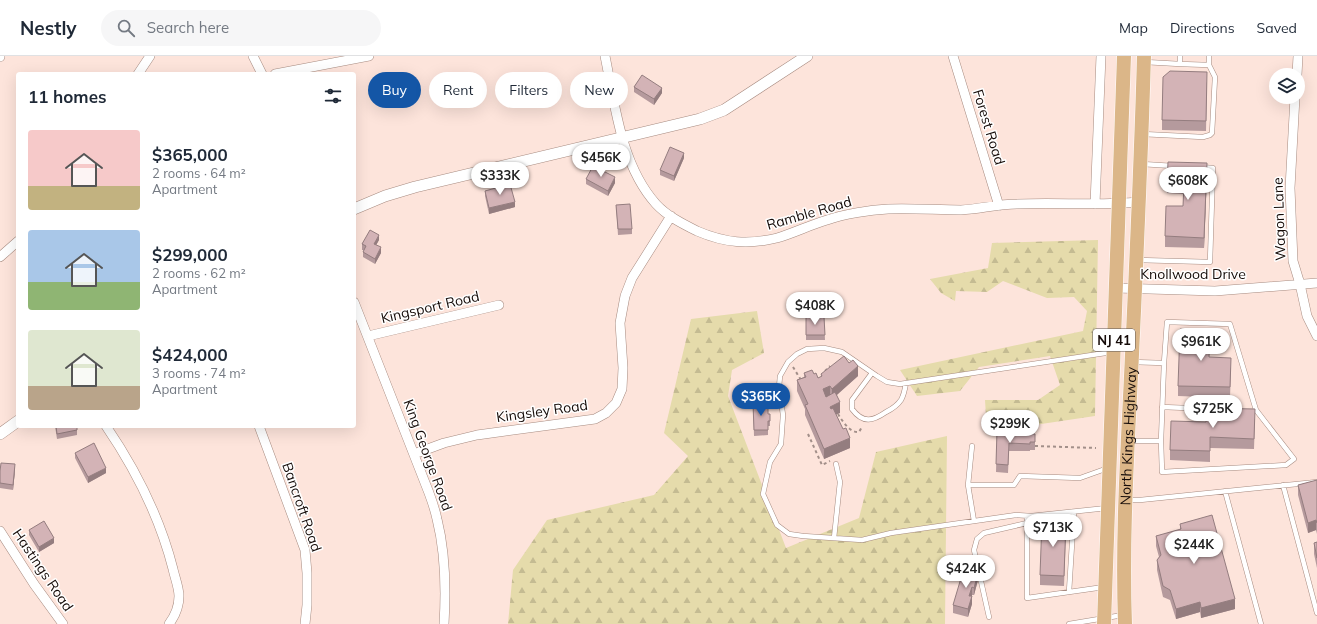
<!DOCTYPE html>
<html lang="en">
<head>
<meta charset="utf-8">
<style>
  :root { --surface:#fff; --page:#f6f6f7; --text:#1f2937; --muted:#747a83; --line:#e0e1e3; --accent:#1456a6 }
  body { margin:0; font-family:Mulish,sans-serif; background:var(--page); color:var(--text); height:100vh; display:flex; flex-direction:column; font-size:15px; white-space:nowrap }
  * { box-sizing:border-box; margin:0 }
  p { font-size:13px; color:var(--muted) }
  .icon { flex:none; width:22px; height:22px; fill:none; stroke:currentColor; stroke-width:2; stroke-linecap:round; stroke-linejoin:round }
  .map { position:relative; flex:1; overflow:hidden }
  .details { position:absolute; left:16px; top:16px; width:340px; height:356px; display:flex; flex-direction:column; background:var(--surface); border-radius:4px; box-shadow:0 4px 16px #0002 }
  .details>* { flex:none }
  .banner { position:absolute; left:368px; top:16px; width:380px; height:36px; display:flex; gap:8px }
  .fabs { position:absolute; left:1269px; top:12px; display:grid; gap:8px }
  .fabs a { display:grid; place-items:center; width:36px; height:36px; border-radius:50%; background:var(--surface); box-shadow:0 4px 16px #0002; font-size:20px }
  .price { position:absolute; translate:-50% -34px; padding:0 9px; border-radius:14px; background:#fff; color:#222; font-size:13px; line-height:26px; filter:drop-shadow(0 1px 2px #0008) }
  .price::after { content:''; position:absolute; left:50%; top:24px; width:12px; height:9px; margin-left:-6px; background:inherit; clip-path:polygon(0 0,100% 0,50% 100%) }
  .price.current { background:var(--accent); color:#fff }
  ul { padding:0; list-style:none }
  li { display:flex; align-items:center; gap:12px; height:100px; padding:0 12px }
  li span { display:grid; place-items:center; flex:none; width:112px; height:80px; border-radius:4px; color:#555 }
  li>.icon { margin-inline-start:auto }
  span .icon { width:48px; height:48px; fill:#fffc; stroke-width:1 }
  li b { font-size:17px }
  h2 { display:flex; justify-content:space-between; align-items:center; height:48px; padding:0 12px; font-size:17px }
  .pill { padding:0 14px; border-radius:18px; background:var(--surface); box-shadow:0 4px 16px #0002; font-size:14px; line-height:36px }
  .pill.current { background:var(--accent); color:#fff }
  header { display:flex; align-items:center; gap:24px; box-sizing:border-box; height:56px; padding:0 20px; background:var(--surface); border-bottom:1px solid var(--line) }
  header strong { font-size:19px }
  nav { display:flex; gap:22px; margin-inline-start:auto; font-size:14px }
  .search { width:280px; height:36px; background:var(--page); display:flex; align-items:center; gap:10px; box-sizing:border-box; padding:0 14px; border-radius:22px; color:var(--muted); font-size:15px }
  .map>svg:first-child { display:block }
  .forest { fill:url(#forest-firs) }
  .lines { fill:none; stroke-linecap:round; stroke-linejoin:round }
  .service-casing { stroke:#a78b80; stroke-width:5.5 }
  .minor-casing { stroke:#a78b80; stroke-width:10 }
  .tertiary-casing { stroke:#a78b80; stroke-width:12 }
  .primary-casing { stroke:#fff; stroke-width:15 }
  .path { stroke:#a28f89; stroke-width:2; stroke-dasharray:3 3; stroke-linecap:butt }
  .service { stroke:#fff; stroke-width:4.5 }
  .minor { stroke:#fff; stroke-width:9 }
  .tertiary { stroke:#fff; stroke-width:11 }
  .primary { stroke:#dbb688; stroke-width:14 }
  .wall { fill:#b59a9d }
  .shaded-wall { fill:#947d7f }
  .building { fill:#d3b3b6; stroke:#947d7f }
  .labels { text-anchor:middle; stroke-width:3; stroke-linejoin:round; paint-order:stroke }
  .shield { fill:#fff; stroke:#5b5452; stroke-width:1 }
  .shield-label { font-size:13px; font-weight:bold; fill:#150b08 }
  .street-label { font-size:14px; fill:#150b08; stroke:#fff }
</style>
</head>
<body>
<header>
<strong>Nestly</strong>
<div class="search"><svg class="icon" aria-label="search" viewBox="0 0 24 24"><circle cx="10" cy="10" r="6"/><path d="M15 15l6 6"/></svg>Search here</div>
<nav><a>Map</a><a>Directions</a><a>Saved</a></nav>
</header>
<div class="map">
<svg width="1317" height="568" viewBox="0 0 1317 568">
  <defs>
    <pattern id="forest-firs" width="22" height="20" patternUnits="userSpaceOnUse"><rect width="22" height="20" fill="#e5dbab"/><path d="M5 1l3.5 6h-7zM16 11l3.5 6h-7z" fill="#c4bb92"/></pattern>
  </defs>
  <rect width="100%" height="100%" fill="#fde4db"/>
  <path class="forest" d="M1098,184L1095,360L987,376L985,344H1038L1060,329L1050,300L979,311L960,335L917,340L900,314L1083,275L1087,255L1074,241L1047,242L1003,225L987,236L956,235L955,245L941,237L930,223L988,212L992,187Z
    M757,255L764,297L732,314L728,340L786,492L859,462L876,396L947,380L945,568H508L513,514L547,464L654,439L688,400L664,377L691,263Z"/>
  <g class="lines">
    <g class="service-casing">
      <path id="service" d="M1180,0V8L1209,9V0
        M1145,6L1180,8
        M1142,78L1203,81L1210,79L1212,77L1215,21L1209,9
        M1142,108L1173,110
        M1138,204L1210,206L1213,112L1200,111
        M872,317L852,344V353C863,368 873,365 886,356C892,353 897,350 901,344C904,339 905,333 906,327
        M1162,351L1212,353
        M1130,385H1161L1164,307L1132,306
        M1161,385L1162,416L1286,409L1294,403L1256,354L1230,268L1167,266L1164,307
        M972,390L968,429L974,465
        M968,429H1014L1020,420L1080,422L1108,412
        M1283,429L1317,557
        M1225,435L1261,568
        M1127,444H1140L1317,426
        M1107,452L1031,460L1016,459L891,477L862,484L803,480L789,478L777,469L763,438L770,406L781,388L783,359L779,331L780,320L788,306L797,298L807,293L824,292L842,296L877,320L887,326L900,328L1112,296
        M1027,460V542L1104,531
        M834,482L840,426L836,408
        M1069,536L1074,456
        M989,561L974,494L977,483L984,477L1027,467
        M1069,568L1123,559"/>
    </g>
    <g class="minor-casing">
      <path id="minor" d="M253,0L262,18
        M605,0C615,49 621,109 656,148C667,160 683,168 697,175C725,187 748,189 777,182C794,177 810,169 827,164C844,158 870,154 888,153C913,152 937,154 961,154C980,153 998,148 1017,148C1057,146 1098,150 1139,146
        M953,0L999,150
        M0,1V0
        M138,18L150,0
        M275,18L369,0
        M1297,19L1298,0
        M1295,41L1290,132L1293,205L1300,228L1307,260L1317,280
        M1095,148L1101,0
        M0,201L18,185
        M1116,232L1215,235L1317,227
        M354,246L429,437C432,445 435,454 437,463C445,495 446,535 444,568
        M368,280L499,249
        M106,370C136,414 160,462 173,513C175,522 179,532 179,540C179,551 175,560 169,568
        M259,370L305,494L307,517V549L305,568
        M414,398L444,387L477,379L595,363L606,357L616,347L622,333L623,312L620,267L625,240L632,222L671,160
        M0,475L34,528L63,568"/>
    </g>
    <g class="tertiary-casing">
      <path id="tertiary" d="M354,153L385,140L415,131L700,63L724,54L807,0
        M0,378L18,365"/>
    </g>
    <g class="primary-casing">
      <g id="primary">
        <path d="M1104,568L1124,0"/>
        <path id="s1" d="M1125,568C1122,485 1127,403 1131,320C1136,214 1141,107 1144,0"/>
      </g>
    </g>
    <path class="path" d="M793,311L801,324
      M825,315L830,310
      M838,358C843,366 850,377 859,376L862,371
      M808,378L822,409L830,405
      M1035,390L1096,392"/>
    <use href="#service" class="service"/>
    <use href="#minor" class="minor"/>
    <use href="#tertiary" class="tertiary"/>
    <use href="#primary" class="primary"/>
  </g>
  <path class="wall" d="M1207,26L1206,75L1162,74V64Z
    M634,31L662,37L654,49L634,36Z
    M684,102L674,125L660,119V114Z
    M1207,118L1204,192L1165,191V180L1183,150L1184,138L1167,137V127Z
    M586,123L615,127L608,140L586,128Z
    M485,135L515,151L489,158L485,140Z
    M616,149L632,173V178L618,179Z
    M379,184L376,189L381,197L375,208L363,201V196L364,194H362V188Z
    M806,261H824L825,284H806Z
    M1210,284L1209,301L1231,312L1230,342L1178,340V330Z
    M804,317L814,318L818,322L821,321V318L858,320L837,339L840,357L836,358L850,392L824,403L805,359V353L797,335V324L804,321Z
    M753,348L768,358H770V370H768V379L754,380Z
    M1255,363L1254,393L1210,392V406L1170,404V394L1206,366Z
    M55,370H77V379L57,383Z
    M997,375L1035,378V394H1030V395H1009L1008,417L996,416Z
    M75,397L106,417L88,427L75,402Z
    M15,414L13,434L0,432V415Z
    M1317,424V478L1316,474L1308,477L1298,439V429Z
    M1180,468L1235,553L1201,562L1200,556L1176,563L1170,544L1163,541L1157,514V504L1159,501L1156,490V480L1180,474Z
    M29,474L54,487L39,496L29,479Z
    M1066,475L1064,530L1040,529V519Z
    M1317,486V512L1314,498V487Z
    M978,524L974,539H972V548L968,561L953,557V549Z"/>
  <path class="shaded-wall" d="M662,32V37L654,49V43Z
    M684,97V102L674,125V120Z
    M1207,107V118L1204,192V182Z
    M615,121V127L608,140V135Z
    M515,146V151L489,158V152Z
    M379,179V184L374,193V188Z
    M381,191V197L375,208V203Z
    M858,310V320L832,343V333Z
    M830,330V340L823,343V333Z
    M840,346V357L830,361V351Z
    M850,382V392L824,403V393Z
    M15,408V414L13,434V429Z
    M106,412V417L88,427V421Z
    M1316,464V474L1308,477V467Z
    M54,482V487L39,496V491Z
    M978,517V524L974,539V532Z
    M972,531V548L968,561V553L969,540Z
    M1235,543V553L1201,562V552Z
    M1200,546V556L1176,563V553Z"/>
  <path class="building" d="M1170,15L1207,16L1206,65L1162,64L1163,21Z
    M642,19L662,32L654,43L634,31Z
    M670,91L684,97L674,120L660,114Z
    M1168,106L1207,107L1204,182L1165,180L1166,150H1183L1184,128L1167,127Z
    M593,110L615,121L608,135L586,123Z
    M510,128L515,146L489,152L485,135Z
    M630,148L632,173H618L616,149Z
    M370,174L379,179L374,188L381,191L375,203L363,196L366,190L362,188Z
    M806,261H824L825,279H806Z
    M1180,273H1210L1209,301L1231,302L1230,331L1178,330Z
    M844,300L849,307L853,304L858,310L832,333L830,330L823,333L826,341L835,336L840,346L830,351L831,353L833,352L843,373L846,372L850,382L824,393L805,349L808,348L797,324L806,321L804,317L812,314L814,318L816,317L818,322L822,320L821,318Z
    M753,348H768V358H770V365H768V374H754Z
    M1207,352L1255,353L1254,383L1210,381V395L1170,394L1171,365L1206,366Z
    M56,370H77V374L57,378Z
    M997,375L1031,376V378H1035V386H1030V388L1009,387L1008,409L996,408Z
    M94,387L106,412L88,421L75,397Z
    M1,407L15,408L13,429L0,427V415Z
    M1317,424V467L1316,464L1308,467L1298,429Z
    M1212,459L1235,543L1201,552L1200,546L1176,553L1170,534L1163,530L1157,504L1161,499L1156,480L1181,473L1180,468Z
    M1042,464L1066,465L1064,520L1040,519Z
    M44,465L54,482L39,491L29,474Z
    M1317,486V502L1314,487Z
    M964,512L978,517L974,532L972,531L969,540H972L968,553L953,549Z"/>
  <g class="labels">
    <rect class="shield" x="1093" y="273" width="42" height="22" rx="3"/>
    <g class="shield-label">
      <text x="1114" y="289">NJ 41</text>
    </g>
    <g class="street-label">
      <text transform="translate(989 71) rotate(73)" y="5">Forest Road</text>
      <text transform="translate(809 157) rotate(-16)" y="5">Ramble Road</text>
      <text transform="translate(1279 163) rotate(-92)" y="5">Wagon Lane</text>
      <text x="1193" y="223">Knollwood Drive</text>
      <text transform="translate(430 251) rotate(-13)" y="5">Kingsport Road</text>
      <text transform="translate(542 355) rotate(-8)" y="5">Kingsley Road</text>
      <text dy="5" stroke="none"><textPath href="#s1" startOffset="188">North Kings Highway</textPath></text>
      <text transform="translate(428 399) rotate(70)" y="5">King George Road</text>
      <text transform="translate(302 451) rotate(71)" y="5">Bancroft Road</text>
      <text transform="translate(43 514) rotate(56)" y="5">Hastings Road</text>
    </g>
  </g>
</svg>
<div class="fabs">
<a><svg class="icon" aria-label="layers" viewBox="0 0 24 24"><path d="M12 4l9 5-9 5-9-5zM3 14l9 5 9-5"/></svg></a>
</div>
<b class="price" style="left:601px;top:122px">$456K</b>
<b class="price" style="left:500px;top:140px">$333K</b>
<b class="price" style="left:1188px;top:145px">$608K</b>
<b class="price" style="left:815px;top:270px">$408K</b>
<b class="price" style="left:1201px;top:306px">$961K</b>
<b class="price current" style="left:761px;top:361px">$365K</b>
<b class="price" style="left:1213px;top:373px">$725K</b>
<b class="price" style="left:1010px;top:388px">$299K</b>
<b class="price" style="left:1053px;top:492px">$713K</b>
<b class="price" style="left:1194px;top:509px">$244K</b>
<b class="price" style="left:966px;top:533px">$424K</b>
<div class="banner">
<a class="pill current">Buy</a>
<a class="pill">Rent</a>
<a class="pill">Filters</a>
<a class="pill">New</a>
</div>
<section class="details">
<h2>11 homes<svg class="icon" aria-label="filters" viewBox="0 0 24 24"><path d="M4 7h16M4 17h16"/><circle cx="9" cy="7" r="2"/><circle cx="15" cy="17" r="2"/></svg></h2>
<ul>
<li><span style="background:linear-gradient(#f6c9c9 70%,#c2b280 0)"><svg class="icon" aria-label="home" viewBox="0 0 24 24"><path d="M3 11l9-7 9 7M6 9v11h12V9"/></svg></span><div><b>$365,000</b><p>2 rooms · 64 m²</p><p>Apartment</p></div></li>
<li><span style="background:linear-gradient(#a9c7e8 65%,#8fb573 0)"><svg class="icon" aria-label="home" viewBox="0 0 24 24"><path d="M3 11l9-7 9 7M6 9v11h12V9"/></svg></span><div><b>$299,000</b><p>2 rooms · 62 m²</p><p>Apartment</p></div></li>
<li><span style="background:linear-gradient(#dfe7d0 70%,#b9a48a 0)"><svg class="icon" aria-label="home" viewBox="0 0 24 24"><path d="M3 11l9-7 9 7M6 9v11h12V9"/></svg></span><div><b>$424,000</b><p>3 rooms · 74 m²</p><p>Apartment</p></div></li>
</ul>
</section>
</div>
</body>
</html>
